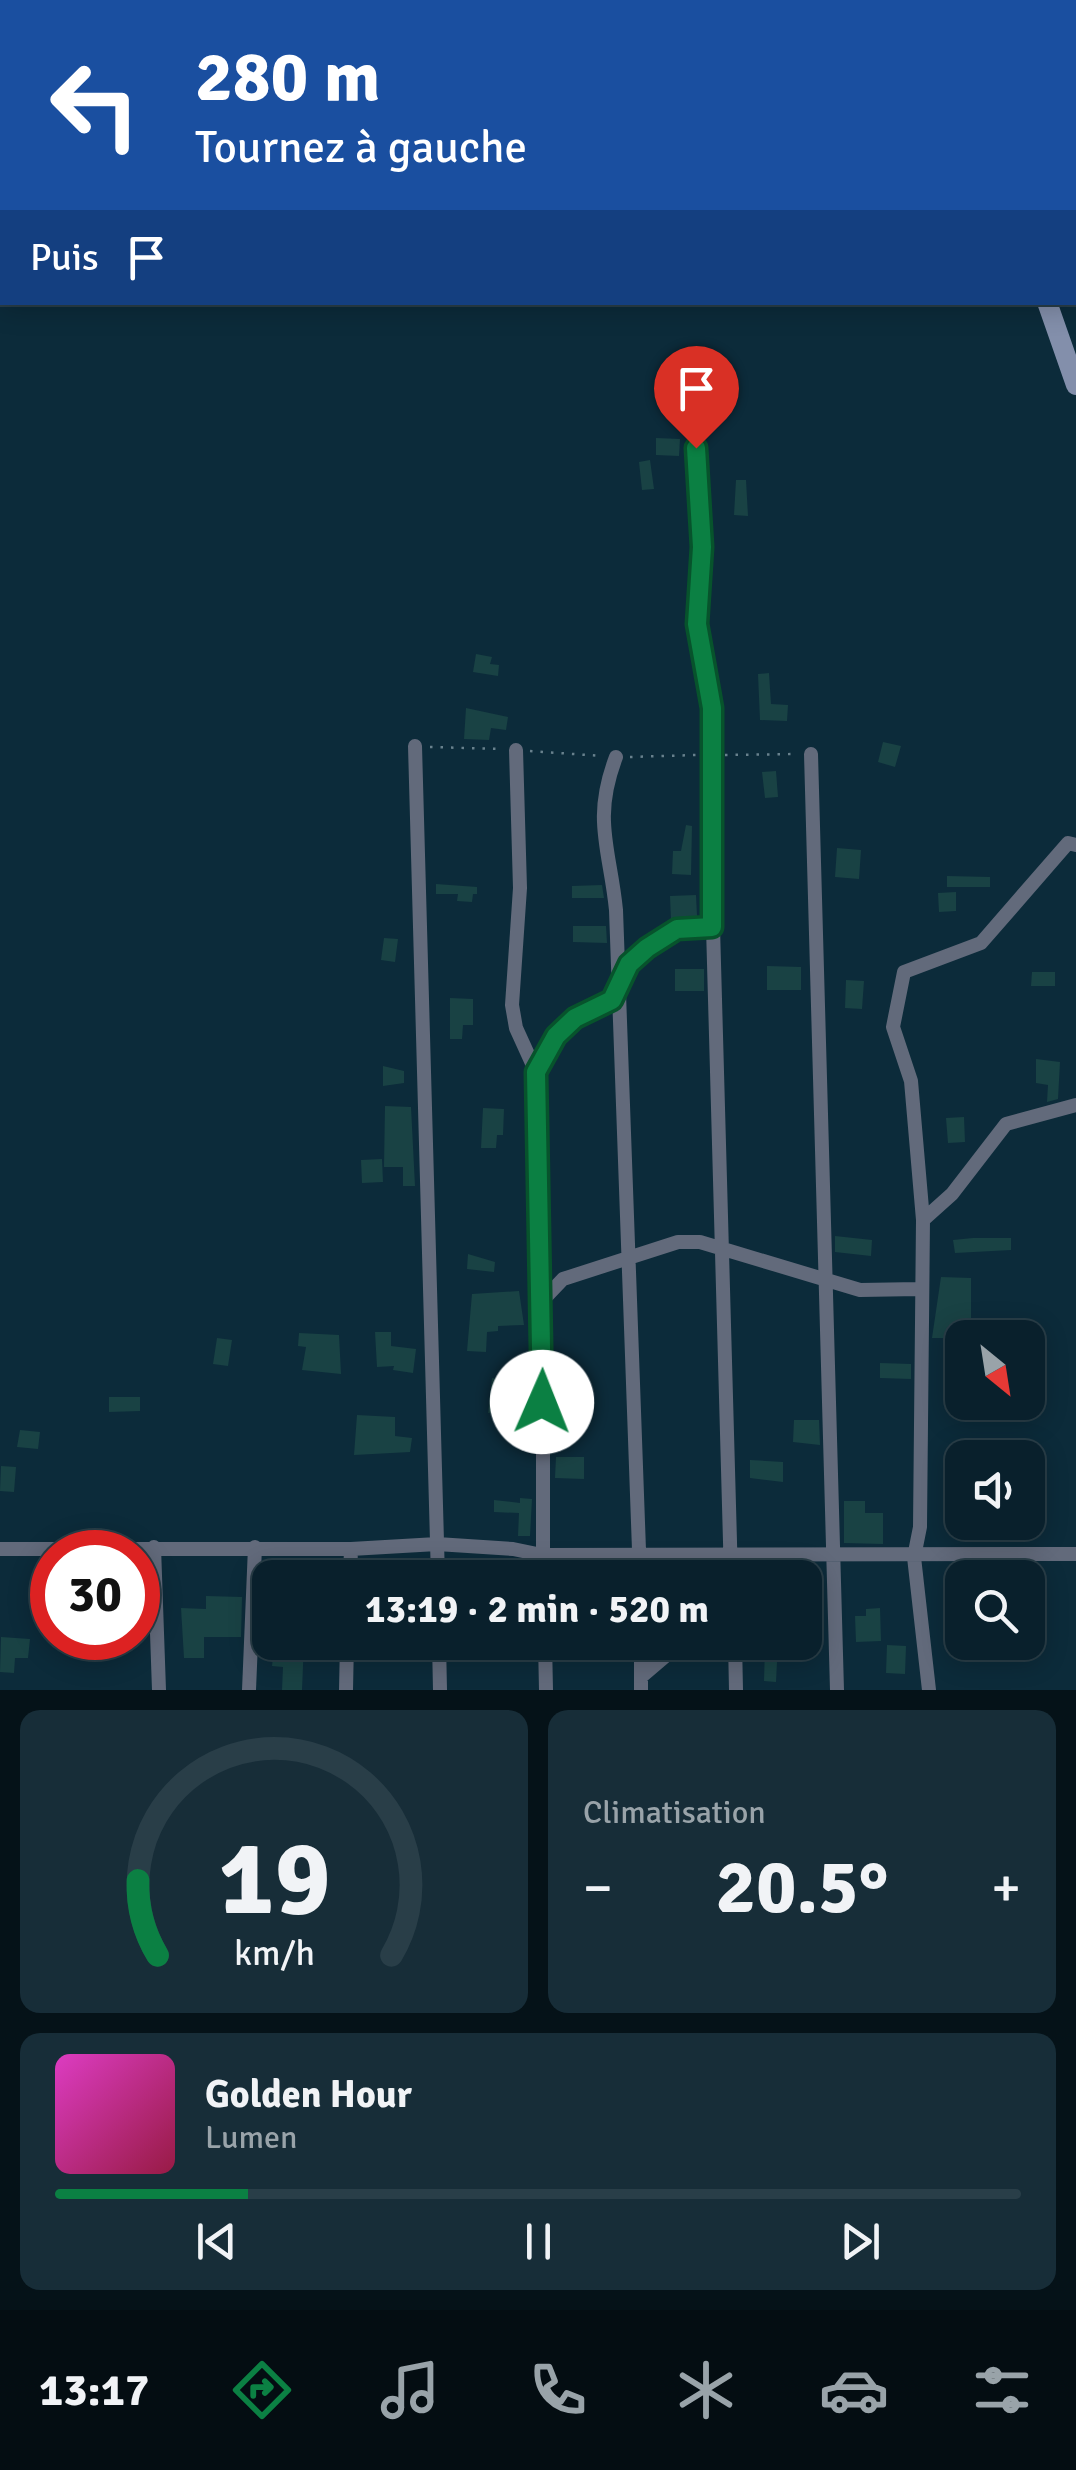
<!DOCTYPE html>
<html lang="fr">
<head>
<meta charset="utf-8">
<style>
	:root { --surface:#09202c; --page:#172d38; --text:#f1f3f6; --muted:#99a3a9; --line:#293e48; --accent:#0b8043 }
	body { margin:0; font-family:Signika,sans-serif; background:var(--page); color:var(--text); height:100vh; display:flex; flex-direction:column; font-size:38px; white-space:nowrap }
	* { box-sizing:border-box; margin:0 }
	p { font-size:32px; color:var(--muted) }
	.icon { flex:none; width:55px; height:55px; fill:none; stroke:currentColor; stroke-width:2; stroke-linecap:round; stroke-linejoin:round }
	.map { position:relative; height:1690px; overflow:hidden }
	.sheet { display:flex; flex-direction:column; gap:20px; padding:20px; background:#051218; flex:1 }
	.sheet>* { flex:none }
	.top-card { position:absolute; left:0px; top:0px; width:1078px; height:305px; box-shadow:0 5px 25px #0003,0 0 0 2px var(--line); background:#1a4fa0; color:#fff; overflow:hidden }
	.needle { width:65px; rotate:150deg }
	.controls { position:absolute; left:945px; top:1320px; display:grid; gap:20px }
	.controls a { display:grid; place-items:center; width:100px; height:100px; border-radius:20px; background:var(--surface); box-shadow:0 5px 25px #0003,0 0 0 2px var(--line); font-size:50px }
	.speed { position:absolute; left:30px; top:1530px; display:flex; gap:20px; font-size:50px; font-weight:700; text-align:center }
	.speed>* { display:grid; place-content:center; width:130px; height:130px; border-radius:50%; background:var(--surface); box-shadow:0 5px 25px #0003,0 0 0 2px var(--line); line-height:1 }
	.speed .limit { border:15px solid #d22; background:#fff; color:#111 }
	.pin { position:absolute; display:grid; place-items:center; width:85px; height:85px; color:#fff; margin:-102px -42px; border-radius:50% 50% 50% 0; rotate:-45deg; box-shadow:0 0 10px #0007 }
	.pin .icon { rotate:45deg }
	.me { position:absolute; width:110px; margin:-55px; rotate:1deg; stroke-linejoin:round; filter:drop-shadow(0 0 8px #0008) }
	.turn { display:flex; align-items:center; gap:35px; height:210px; padding:0 30px; font-size:45px }
	.turn .icon { width:130px; height:130px; stroke-width:2.5 }
	.turn b { display:block; font-size:70px; line-height:85px }
	.then { display:flex; align-items:center; height:95px; padding:0 30px; background:#0003; gap:20px; font-size:38px }
	.big { font-size:75px; font-weight:700; line-height:1.1 }
	.sheet .widget { flex:1; display:flex; flex-direction:column; justify-content:center; gap:15px; min-width:0; padding:0 35px; border-radius:20px; background:var(--page) }
	.sheet .dial { align-items:center; gap:0 }
	.dial svg { height:260px; overflow:visible; fill:none; stroke:var(--line); stroke-width:7; stroke-linecap:round; text-anchor:middle }
	.dial text { fill:var(--text); stroke:none }
	.song { display:flex; align-items:center; gap:30px }
	.cover { width:120px; height:120px; border-radius:15px; background:linear-gradient(135deg,hsl(310 70% 55%),hsl(340 70% 35%)) }
	.played { height:10px; border-radius:5px; background:linear-gradient(90deg,var(--accent) 20%,var(--line) 20%) }
	.keys { display:flex; justify-content:space-around; direction:ltr }
	.heat { display:flex; justify-content:space-between; align-items:center; font-size:55px; direction:ltr }
	.sheet .tiles { flex:1; display:grid; gap:20px; grid-template-columns:1fr 1fr }
	.widget:last-child { grid-column:span 2 }
	.trip { position:absolute; left:252px; top:1560px; width:570px; height:100px; border-radius:20px; background:var(--surface); box-shadow:0 5px 25px #0003,0 0 0 2px var(--line); font-weight:700; line-height:100px; text-align:center }
	.dock { display:flex; height:160px; justify-content:space-around; align-items:center; background:#040d12; color:var(--muted) }
	.dock .icon { width:70px; height:70px }
	.dock .on { color:var(--accent) }
	.dock b { font-size:45px; color:var(--text) }
	.map>svg:first-child { display:block }
	.building { fill:#194244 }
	.lines { fill:none; stroke-linecap:round; stroke-linejoin:round }
	.path { stroke:#68818d; stroke-width:2.5; stroke-dasharray:2.5 8; stroke-linecap:butt }
	.street { stroke:#626a7b; stroke-width:14 }
	.secondary { stroke:#838fab; stroke-width:20 }
	.route-casing { stroke:#07532c; stroke-width:25 }
	.route { stroke:#0b8043; stroke-width:18 }
</style>
</head>
<body>
<div class="map">
<svg width="1076" height="1690" viewBox="0 0 1076 1690">
	<rect width="100%" height="100%" fill="#0c2b3a"/>
	<path class="building" d="M656,438L680,439L679,456L656,455Z
		M650,460L654,489L642,490L639,462Z
		M736,480H746L748,516L734,515Z
		M476,654L492,657L490,664L499,665L498,676L473,672Z
		M769,673L771,704L788,705L787,721L760,720L758,674Z
		M466,708L508,717L506,730L491,728L489,740L464,739Z
		M883,742L901,746L895,767L878,762Z
		M776,771L778,797L765,798L762,772Z
		M686,825L692,826L691,875L672,874L673,851H681Z
		M837,848L861,850L859,879L835,877Z
		M947,876L990,877V887H947Z
		M436,884L477,887V894H473L472,902L457,901L458,894H436Z
		M602,885L604,898H572V886Z
		M956,892V911L939,912L938,893Z
		M696,895L697,916L671,920L670,896Z
		M573,926H606L607,943L573,942Z
		M384,938L398,939L395,962L381,960Z
		M767,966L801,967V990H767Z
		M675,969H704V991H675Z
		M1032,972H1055V986H1031Z
		M846,980L864,981L862,1009L845,1008Z
		M450,998L473,999V1025H463L462,1039H450Z
		M1036,1059L1060,1062L1058,1099L1047,1102L1048,1085L1036,1083Z
		M383,1066L404,1071V1083L383,1086Z
		M385,1106L411,1107L415,1186H403V1167H384Z
		M483,1108L504,1109L503,1135H497L496,1148H481Z
		M964,1117L965,1142L948,1143L946,1118Z
		M382,1159L383,1182L362,1183L361,1160Z
		M835,1236L872,1240L871,1256L835,1252Z
		M973,1238H1011V1250L955,1253L953,1240Z
		M468,1254L495,1262L494,1272L467,1269Z
		M941,1277L971,1278V1338H932Z
		M519,1291L524,1325L498,1326V1331L487,1332L486,1352L467,1351L472,1294Z
		M375,1332H391V1346L416,1349L413,1373L393,1370L394,1366L377,1367Z
		M299,1333L339,1335L341,1374L302,1370L306,1347L298,1346Z
		M217,1338L232,1340L228,1366L213,1364Z
		M880,1363L911,1364V1379L880,1378Z
		M492,1378L515,1381L510,1415L488,1413Z
		M109,1397H140V1411L109,1412Z
		M357,1415L395,1417V1436L412,1438L410,1452L354,1455Z
		M794,1420H819L820,1445L793,1442Z
		M20,1430L40,1432L38,1449L17,1447Z
		M556,1457H584V1479L555,1478Z
		M750,1460L783,1462V1482L750,1478Z
		M1,1466L16,1467L14,1492L0,1491Z
		M520,1498L532,1499L530,1536H518L519,1513L494,1512V1500L520,1503Z
		M844,1501H865V1513H883V1544L844,1543Z
		M206,1596L242,1597L241,1637H204V1658H184L181,1608L206,1609Z
		M880,1608L881,1641L856,1642L855,1616H866V1609Z
		M1,1637L30,1639L28,1658H15L14,1673L0,1672Z
		M275,1642H304L302,1690H282L283,1667L272,1666Z
		M765,1645H785V1662H777L776,1682L764,1681Z
		M887,1645L906,1646L905,1674L886,1673Z"/>
	<g class="lines">
		<path class="path" d="M430,747L502,749
			M530,751L602,756
			M725,755L797,754
			M630,757L697,755"/>
		<path class="street" d="M692,382L702,547L697,624L712,708L713,927L731,1578
			M415,746L438,1578
			M516,750L520,888L512,1005L516,1028L536,1072L543,1300V1578
			M811,754L837,1690
			M616,757C592,820 610,849 616,910L640,1578
			M536,1072L555,1036L575,1018L613,1000L629,963L647,948L677,929L713,927
			M923,1220L952,1194L1006,1124L1076,1105
			M543,1300L563,1279L678,1242H700L860,1290L919,1289
			M154,1547L159,1690
			M0,1549H351L437,1544L513,1549L542,1555L1076,1554
			M350,1578L351,1549
			M439,1642L440,1690
			M545,1642L546,1690
			M641,1642V1690
			M735,1642L736,1690
			M641,1677L668,1654L718,1642
			M249,1690L255,1547
			M346,1690L347,1642
			M929,1690L914,1557L920,1527L923,1220L911,1081L893,1027L904,972L981,943L1068,843L1076,845"/>
		<path class="secondary" d="M943,0L944,2
			M1047,302L1076,385"/>
	</g>
	<g class="lines">
		<g class="route-casing">
			<path id="route" d="M542,1402L536,1072L556,1036L575,1018L612,1000L629,964L647,948L677,929L712,927V708L697,624L702,547L696,448"/>
		</g>
		<use href="#route" class="route"/>
	</g>
</svg>
<div class="controls">
<a><svg class="needle" viewBox="-14 -14 28 28"><path d="M0-13l5 13h-10z" fill="#e53935"/><path d="M0 13l5-13h-10z" fill="#99a3a9"/></svg></a>
<a><svg class="icon" aria-label="sound" viewBox="0 0 24 24"><path d="M4 9h4l5-4v14l-5-4H4zM17 9q2 3 0 6"/></svg></a>
<a><svg class="icon" aria-label="search" viewBox="0 0 24 24"><circle cx="10" cy="10" r="6"/><path d="M15 15l6 6"/></svg></a>
</div>
<div class="speed"><div class="limit">30</div></div>
<div class="pin" style="left:696px;top:448px;background:#d93025"><svg class="icon" aria-label="arrive" viewBox="0 0 24 24"><path d="M6 21V4h12l-3 4 3 4H6"/></svg></div>
<svg class="me" style="left:542px;top:1402px" viewBox="-20 -20 40 40"><circle r="19" fill="#fff"/><path d="M0-13L10 11 0 6-10 11z" fill="#0b8043"/></svg>
<div class="trip">13:19 · 2 min · 520 m</div>
<div class="top-card">
<div class="turn"><svg class="icon" aria-label="left" viewBox="0 0 24 24"><path d="M17 20v-9H6M10 6l-5 5 5 5"/></svg><div><b>280 m</b>Tournez à gauche</div></div>
<div class="then">Puis<svg class="icon" aria-label="arrive" viewBox="0 0 24 24"><path d="M6 21V4h12l-3 4 3 4H6"/></svg></div>
</div>
</div>
<section class="sheet">
<div class="tiles">
<div class="widget dial"><svg viewBox="0 0 100 80">
<path d="M14 69A42 42 0 1 1 86 69"/>
<path d="M14 69A42 42 0 0 1 8 46" stroke="#0b8043"/>
<text x="50" y="56" font-size="32" font-weight="700">19</text>
<text x="50" y="72" font-size="11">km/h</text>
</svg></div>
<div class="widget"><p>Climatisation</p>
<div class="heat"><a>−</a><b class="big">20.5°</b><a>+</a></div>
</div>
<div class="widget">
<div class="song"><i class="cover"></i><div><b>Golden Hour</b><p>Lumen</p></div></div>
<div class="played"></div>
<div class="keys"><svg class="icon" aria-label="previous" viewBox="0 0 24 24"><path d="M18 5L8 12l10 7zM5 5v14"/></svg><svg class="icon" aria-label="pause" viewBox="0 0 24 24"><path d="M8 5v14M16 5v14"/></svg><svg class="icon" aria-label="next" viewBox="0 0 24 24"><path d="M6 5l10 7-10 7zM19 5v14"/></svg></div>
</div>
</div>
</section>
<nav class="dock">
<b>13:17</b>
<svg class="icon on" aria-label="directions" viewBox="0 0 24 24"><path d="M12 3l9 9-9 9-9-9zM9 14v-3h6M13 9l2 2-2 2"/></svg>
<svg class="icon" aria-label="music" viewBox="0 0 24 24"><path d="M9 18V5l10-2v13"/><circle cx="6" cy="18" r="3"/><circle cx="16" cy="16" r="3"/></svg>
<svg class="icon" aria-label="phone" viewBox="0 0 24 24"><path d="M5 4h4l2 5-3 2q2 4 5 5l2-3 5 2v4C11 20 4 13 5 4z"/></svg>
<svg class="icon" aria-label="climate" viewBox="0 0 24 24"><path d="M12 3v18M4 7l16 10M4 17L20 7"/></svg>
<svg class="icon" aria-label="car" viewBox="0 0 24 24"><path d="M5 17H2v-5l4-1 3-4h7l3 4 3 1v5h-3M9 17h6M6 11h13"/><circle cx="7" cy="17" r="2"/><circle cx="17" cy="17" r="2"/></svg>
<svg class="icon" aria-label="filters" viewBox="0 0 24 24"><path d="M4 7h16M4 17h16"/><circle cx="9" cy="7" r="2"/><circle cx="15" cy="17" r="2"/></svg>
</nav>
</body>
</html>
